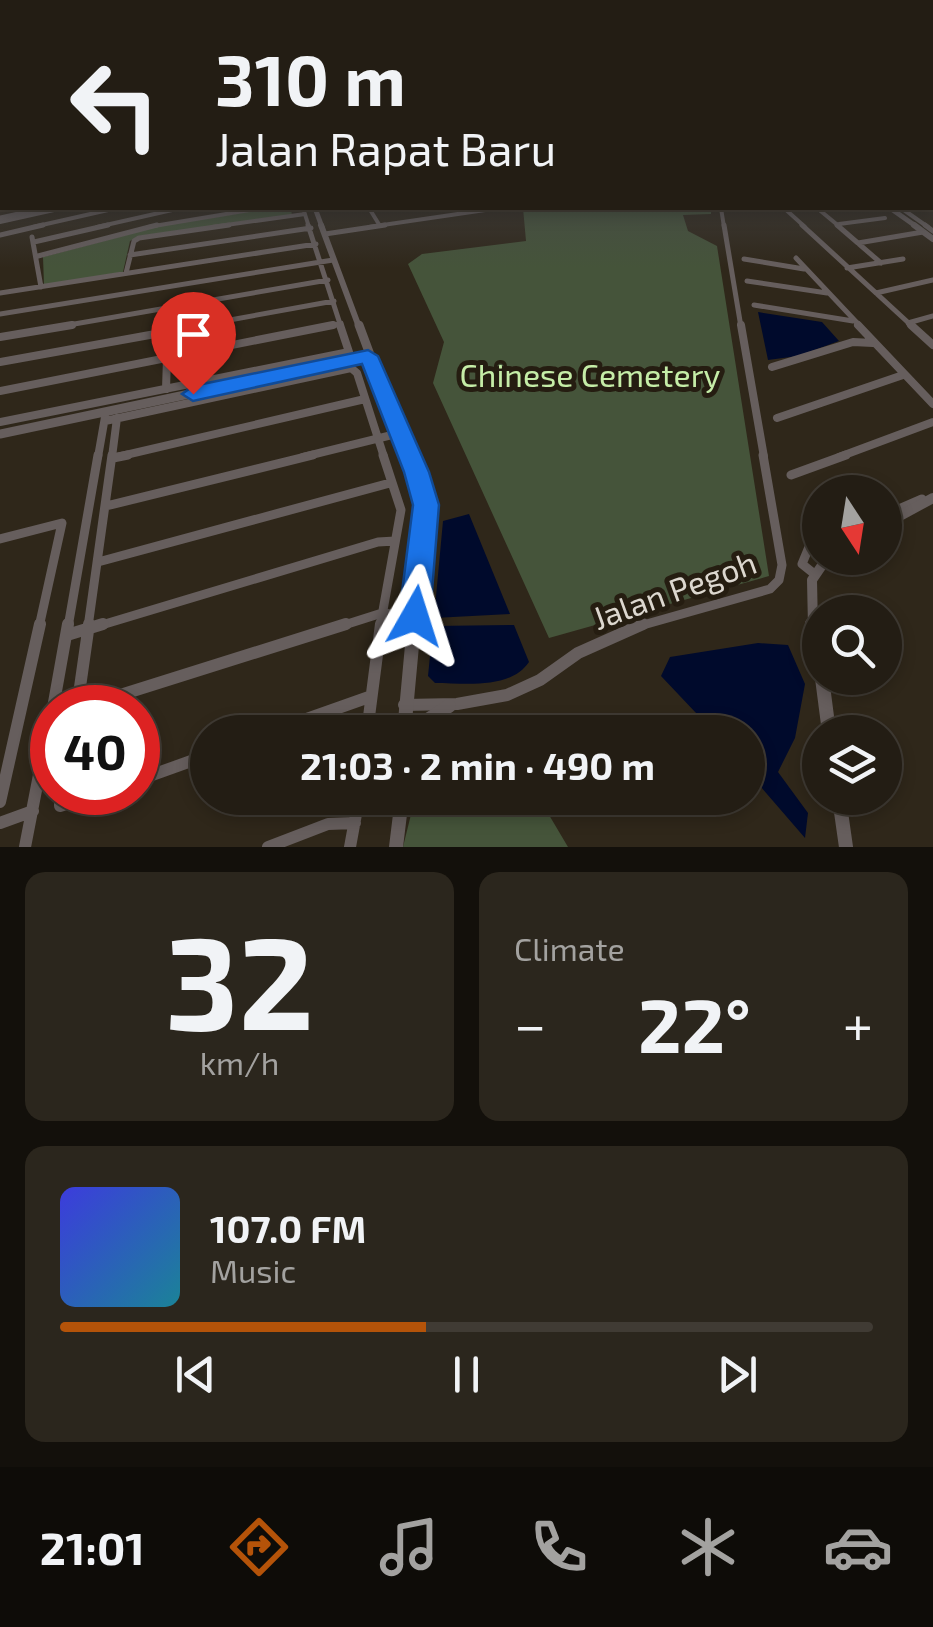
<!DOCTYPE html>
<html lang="en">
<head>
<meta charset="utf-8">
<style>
	:root { --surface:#231d14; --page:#2b261d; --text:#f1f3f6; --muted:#a3a2a0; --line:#403b34; --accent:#b45309 }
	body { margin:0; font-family:"Exo 2",sans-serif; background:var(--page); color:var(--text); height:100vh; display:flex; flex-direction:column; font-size:38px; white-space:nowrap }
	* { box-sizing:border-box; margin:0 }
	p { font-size:32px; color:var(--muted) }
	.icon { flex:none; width:55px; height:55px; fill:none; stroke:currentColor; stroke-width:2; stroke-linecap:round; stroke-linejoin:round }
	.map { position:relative; height:847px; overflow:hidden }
	.side { display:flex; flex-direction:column; gap:25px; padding:25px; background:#13100b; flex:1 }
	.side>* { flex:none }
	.banner { position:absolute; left:0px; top:0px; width:935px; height:210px; box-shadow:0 5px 15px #0003,0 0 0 2px var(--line); background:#231d14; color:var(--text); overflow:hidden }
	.needle { width:65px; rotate:168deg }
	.controls { position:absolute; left:802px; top:475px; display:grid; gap:20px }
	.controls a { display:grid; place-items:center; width:100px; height:100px; border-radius:50%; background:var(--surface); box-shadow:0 5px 15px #0003,0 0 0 2px var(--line); font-size:50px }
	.speed { position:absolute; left:30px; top:685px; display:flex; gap:20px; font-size:50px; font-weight:700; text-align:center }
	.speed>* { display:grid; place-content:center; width:130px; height:130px; border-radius:50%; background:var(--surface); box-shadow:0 5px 15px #0003,0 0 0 2px var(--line); line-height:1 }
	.speed .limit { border:15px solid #d22; background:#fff; color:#111 }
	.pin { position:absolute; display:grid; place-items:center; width:85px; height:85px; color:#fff; margin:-102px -42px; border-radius:50% 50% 50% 0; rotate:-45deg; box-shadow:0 0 10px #0007 }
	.pin .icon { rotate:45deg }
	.me { position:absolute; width:110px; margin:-55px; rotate:6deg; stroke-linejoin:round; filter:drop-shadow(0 0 8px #0008) }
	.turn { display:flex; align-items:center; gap:35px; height:210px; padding:0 50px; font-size:45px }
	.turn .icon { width:130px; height:130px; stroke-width:2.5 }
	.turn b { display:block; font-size:70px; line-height:85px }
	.big { font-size:75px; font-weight:700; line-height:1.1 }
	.side .tile { flex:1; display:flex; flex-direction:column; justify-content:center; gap:15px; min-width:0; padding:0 35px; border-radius:20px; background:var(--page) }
	.side .dial { align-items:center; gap:0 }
	.dial b { font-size:130px; line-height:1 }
	.song { display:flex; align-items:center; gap:30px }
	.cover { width:120px; height:120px; border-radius:15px; background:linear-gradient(135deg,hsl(240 70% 55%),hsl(190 70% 35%)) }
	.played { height:10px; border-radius:5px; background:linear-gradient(90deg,var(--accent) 45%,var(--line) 45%) }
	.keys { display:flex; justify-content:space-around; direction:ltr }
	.heat { display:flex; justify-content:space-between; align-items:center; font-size:55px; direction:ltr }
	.side .tiles { flex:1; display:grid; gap:25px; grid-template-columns:1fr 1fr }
	.tile:last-child { grid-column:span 2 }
	.trip { position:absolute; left:190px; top:715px; width:575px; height:100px; border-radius:50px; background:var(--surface); box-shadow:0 5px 15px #0003,0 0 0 2px var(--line); font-weight:700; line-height:100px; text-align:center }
	.tab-bar { display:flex; height:160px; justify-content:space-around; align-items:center; background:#0e0c08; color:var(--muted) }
	.tab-bar .icon { width:70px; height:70px }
	.tab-bar .selected { color:var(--accent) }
	.tab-bar b { font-size:45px; color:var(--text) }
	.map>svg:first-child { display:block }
	.green { fill:#45543a }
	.water { fill:#000a2c }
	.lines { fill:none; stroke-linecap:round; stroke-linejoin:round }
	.minor-far4 { stroke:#665e5d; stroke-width:4 }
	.minor-far3 { stroke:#665e5d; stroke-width:5 }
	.minor-far2 { stroke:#665e5d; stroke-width:8 }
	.minor-far1 { stroke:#665e5d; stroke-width:9 }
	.minor { stroke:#665e5d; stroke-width:12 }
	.tertiary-far4 { stroke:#665e5d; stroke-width:5 }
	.tertiary-far3 { stroke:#665e5d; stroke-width:6 }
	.tertiary-far2 { stroke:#665e5d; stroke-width:9 }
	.tertiary-far1 { stroke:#665e5d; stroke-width:10 }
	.tertiary { stroke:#665e5d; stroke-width:14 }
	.route { fill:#1a73e8; stroke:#114b97; stroke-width:2.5 }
	.labels { text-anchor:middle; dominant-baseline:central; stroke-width:10; stroke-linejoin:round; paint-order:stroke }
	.park-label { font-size:32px; fill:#c5eda7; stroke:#251d11 }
	.street-label { font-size:32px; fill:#dcd7cf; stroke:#251d11 }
</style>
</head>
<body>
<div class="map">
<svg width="933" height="847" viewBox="0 0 933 847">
	<rect width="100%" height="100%" fill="#2f271a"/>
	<path class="green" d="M272,208L300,209L291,210L292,215L139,236L130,241L123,272L44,285L43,257L160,226Z
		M523,208H711V214L683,215L688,231L717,246L769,576L549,638L433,383L444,342L408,264L422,254L526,241Z
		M415,798H539L568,847H403Z"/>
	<path class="water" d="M758,312L822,322L839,341L798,356L768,360Z
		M469,514L510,614L434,618L443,521Z
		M514,625L529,662C510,690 465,683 435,683L428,676L433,626Z
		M758,643L788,645L805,684L795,738L778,772L808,813L805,838L748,772V732H714L661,676L670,657Z"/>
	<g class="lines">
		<path class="minor-far4" d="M303,208L309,227
			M369,208L380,226
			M721,208L724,227
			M784,208L805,227
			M817,208L840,227
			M901,208L928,227
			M0,222L63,208
			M839,224L885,218
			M33,227L117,208
			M97,227L181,208
			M148,227L262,208
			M212,227L305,214
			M369,227L499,208"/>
		<path class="minor-far3" d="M308,225L341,327
			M724,225L741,327
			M802,225L913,327
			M837,225L881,263
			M925,225L933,231
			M325,234L385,225
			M0,235L43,225
			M32,237L41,287
			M34,242L108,225
			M858,243L923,232
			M130,255L311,228
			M38,256L157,225
			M796,258L861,327
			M744,259L804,269
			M847,268L903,259
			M126,273L134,241L139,238L229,225
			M747,281L827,293
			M0,293L316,244
			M876,293L933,280
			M754,305L853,321
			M0,314L333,260
			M908,323L933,316
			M57,327L328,280
			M191,327L334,301
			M321,327L341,323"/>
		<path class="minor-far2" d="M741,325L764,457
			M858,325L933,404
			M911,325L933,345
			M0,337L72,325
			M0,362L205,325
			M772,367L853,342L873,343
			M166,389L167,358
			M0,391L333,325
			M777,418L903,375
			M105,421L351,368L357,373L384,457
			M0,422L349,352L340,325
			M98,457L105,417
			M112,457L117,418
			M117,457L365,399
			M303,457L400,433
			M839,457L933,422"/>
		<path class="minor-far1" d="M113,458L128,455
			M791,475L846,455
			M106,506L313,455
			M885,515L922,499
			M0,539L62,523L39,627
			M98,562L390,483
			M812,572L802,564L809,547L820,542
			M68,627L98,455
			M88,627L112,455
			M95,627L378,542L395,541
			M338,627L382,613L415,616
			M380,627L401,510L383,455
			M636,627L770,589L779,580L782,565L763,455"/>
		<path class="minor" d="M67,635L103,624
			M404,705L457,704L507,695L540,680L578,653L643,624
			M53,708L68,624
			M77,708L89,624
			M79,708L346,624
			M270,732L369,697
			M367,732L381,624
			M138,780L208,755
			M60,792V806L104,792
			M0,802L40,624
			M0,823L33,811
			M25,847L52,708
			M268,847L328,824L355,823
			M350,847L359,798"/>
		<path class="tertiary-far4" d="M315,208L322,227
			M890,208L917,227
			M0,218L46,208"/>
		<path class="tertiary-far3" d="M321,225L359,327
			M914,225L933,239"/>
		<path class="tertiary-far2" d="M359,325L408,457
			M0,434L369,356"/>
		<path class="tertiary-far1" d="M407,455L426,505L414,627
			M885,524L933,498
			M813,627L812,580L827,558"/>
		<path class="tertiary" d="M812,624L820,665
			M822,678L829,732
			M404,732L414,624
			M409,732L449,706
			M839,798L846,847
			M396,847L402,798"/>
	</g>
	<linearGradient id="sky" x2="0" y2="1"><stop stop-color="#1a150e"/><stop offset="0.56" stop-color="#474749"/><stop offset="1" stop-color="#474749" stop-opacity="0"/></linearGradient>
	<rect width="933" height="268" fill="url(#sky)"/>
	<path class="route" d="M368,350L378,356L429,472L439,505L430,616L426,627L415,631L404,627L399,616L413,505L404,472L362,364L193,401L182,394L193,386Z"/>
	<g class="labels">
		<g class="park-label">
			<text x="590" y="374">Chinese Cemetery</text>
		</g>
		<g class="street-label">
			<text transform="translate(674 589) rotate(-20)">Jalan Pegoh</text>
		</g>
	</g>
</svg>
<div class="controls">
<a><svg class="needle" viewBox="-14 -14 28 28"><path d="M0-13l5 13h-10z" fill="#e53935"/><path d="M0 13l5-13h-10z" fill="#a3a2a0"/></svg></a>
<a><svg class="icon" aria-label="search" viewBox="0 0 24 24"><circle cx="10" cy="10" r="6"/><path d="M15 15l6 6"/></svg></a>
<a><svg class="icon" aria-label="layers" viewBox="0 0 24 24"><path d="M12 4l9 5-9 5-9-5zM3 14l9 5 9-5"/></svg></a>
</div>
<div class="speed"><div class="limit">40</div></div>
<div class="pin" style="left:193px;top:394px;background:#d93025"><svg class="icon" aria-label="arrive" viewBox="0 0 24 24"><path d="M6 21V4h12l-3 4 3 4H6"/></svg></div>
<svg class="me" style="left:415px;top:616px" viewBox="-20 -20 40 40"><path d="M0-17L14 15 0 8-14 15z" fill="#1a73e8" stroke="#fff" stroke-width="4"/></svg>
<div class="trip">21:03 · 2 min · 490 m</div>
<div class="banner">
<div class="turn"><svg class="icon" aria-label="left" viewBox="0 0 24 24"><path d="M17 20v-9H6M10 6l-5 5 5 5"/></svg><div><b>310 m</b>Jalan Rapat Baru</div></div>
</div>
</div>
<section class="side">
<div class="tiles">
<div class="tile dial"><b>32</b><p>km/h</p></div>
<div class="tile"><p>Climate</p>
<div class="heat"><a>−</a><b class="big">22°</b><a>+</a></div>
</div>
<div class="tile">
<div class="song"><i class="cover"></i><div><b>107.0 FM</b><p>Music</p></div></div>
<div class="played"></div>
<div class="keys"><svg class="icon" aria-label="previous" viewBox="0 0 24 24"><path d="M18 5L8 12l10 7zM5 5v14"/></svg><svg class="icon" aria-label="pause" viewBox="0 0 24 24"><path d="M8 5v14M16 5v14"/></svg><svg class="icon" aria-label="next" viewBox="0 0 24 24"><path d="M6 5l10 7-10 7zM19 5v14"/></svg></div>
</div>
</div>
</section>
<nav class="tab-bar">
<b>21:01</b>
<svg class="icon selected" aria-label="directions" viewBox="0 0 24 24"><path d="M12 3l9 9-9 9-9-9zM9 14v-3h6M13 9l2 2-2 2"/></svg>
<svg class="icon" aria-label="music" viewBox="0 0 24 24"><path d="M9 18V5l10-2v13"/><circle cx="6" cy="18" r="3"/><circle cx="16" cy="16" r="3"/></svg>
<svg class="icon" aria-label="phone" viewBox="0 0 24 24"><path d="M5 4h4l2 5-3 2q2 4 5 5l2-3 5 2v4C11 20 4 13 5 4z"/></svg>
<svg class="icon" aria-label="climate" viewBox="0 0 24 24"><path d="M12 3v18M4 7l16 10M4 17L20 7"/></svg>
<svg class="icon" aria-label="car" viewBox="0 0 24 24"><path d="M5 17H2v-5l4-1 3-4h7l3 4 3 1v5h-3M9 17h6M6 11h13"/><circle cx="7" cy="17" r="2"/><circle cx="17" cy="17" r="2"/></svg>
</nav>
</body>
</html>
